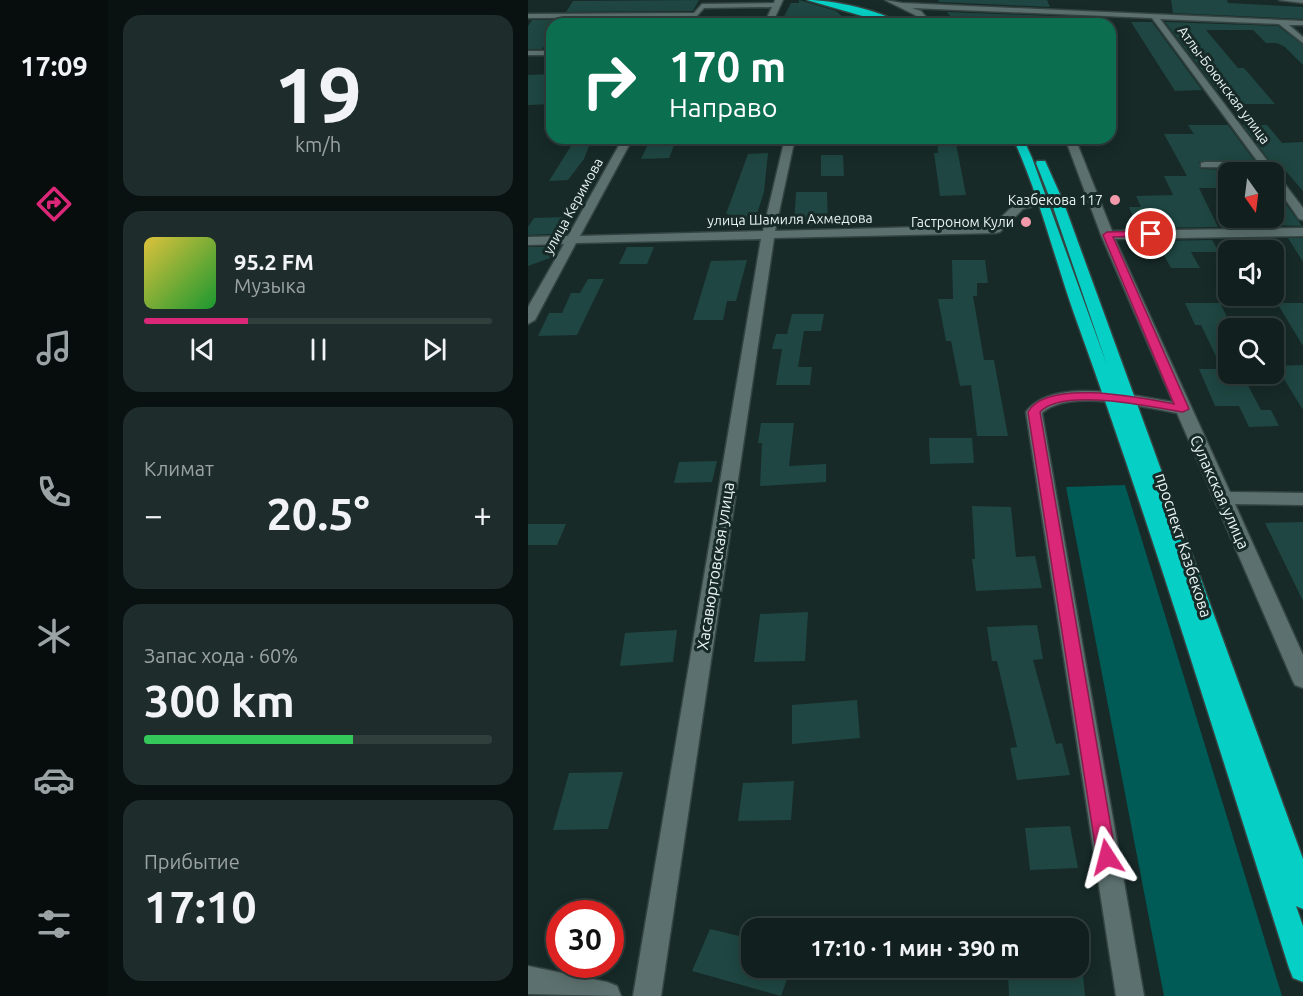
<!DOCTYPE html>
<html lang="ru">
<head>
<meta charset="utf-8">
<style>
	:root { --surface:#11201e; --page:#1e2d2b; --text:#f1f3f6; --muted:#9ca3a4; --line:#303e3c; --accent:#db2777 }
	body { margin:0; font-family:Ubuntu,sans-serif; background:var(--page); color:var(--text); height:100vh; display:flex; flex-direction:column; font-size:22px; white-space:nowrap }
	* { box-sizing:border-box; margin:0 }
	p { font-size:20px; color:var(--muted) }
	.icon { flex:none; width:33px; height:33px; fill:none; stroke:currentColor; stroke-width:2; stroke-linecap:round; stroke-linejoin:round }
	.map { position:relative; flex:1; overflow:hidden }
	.panel { display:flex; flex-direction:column; gap:15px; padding:15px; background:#091210; width:420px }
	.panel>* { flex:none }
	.guide { position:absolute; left:18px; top:18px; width:570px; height:126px; border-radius:18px; box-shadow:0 3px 15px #0003,0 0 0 2px var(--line); background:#0b6e4f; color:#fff; overflow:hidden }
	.needle { width:39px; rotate:166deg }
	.controls { position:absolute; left:690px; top:162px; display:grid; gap:12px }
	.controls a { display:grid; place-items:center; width:66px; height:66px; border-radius:12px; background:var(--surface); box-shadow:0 3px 15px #0003,0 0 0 2px var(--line); font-size:30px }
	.speed { position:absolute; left:18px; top:900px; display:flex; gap:12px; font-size:30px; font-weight:700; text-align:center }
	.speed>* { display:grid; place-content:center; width:78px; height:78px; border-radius:50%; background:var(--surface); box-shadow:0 3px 15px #0003,0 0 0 2px var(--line); line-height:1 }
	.speed .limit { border:9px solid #d22; background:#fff; color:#111 }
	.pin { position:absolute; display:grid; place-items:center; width:51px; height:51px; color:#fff; margin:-26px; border:3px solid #fff; border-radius:50%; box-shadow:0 2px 6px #0007 }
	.me { position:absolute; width:66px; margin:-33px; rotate:351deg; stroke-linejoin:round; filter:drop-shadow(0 0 4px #0008) }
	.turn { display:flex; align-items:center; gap:21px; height:126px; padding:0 24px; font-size:27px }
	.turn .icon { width:78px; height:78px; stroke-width:2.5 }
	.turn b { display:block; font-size:42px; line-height:51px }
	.big { font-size:45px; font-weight:700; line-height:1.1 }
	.panel .tile { flex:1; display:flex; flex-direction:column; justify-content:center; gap:9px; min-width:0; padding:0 21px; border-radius:18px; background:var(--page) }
	.panel .dial { align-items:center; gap:0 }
	.dial b { font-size:78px; line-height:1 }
	.song { display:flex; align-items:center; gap:18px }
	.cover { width:72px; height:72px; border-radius:9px; background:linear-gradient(135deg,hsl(50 70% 55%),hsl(130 70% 35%)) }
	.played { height:6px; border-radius:3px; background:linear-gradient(90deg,var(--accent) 30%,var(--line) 30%) }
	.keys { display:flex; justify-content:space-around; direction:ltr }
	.heat { display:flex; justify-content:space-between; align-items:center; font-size:33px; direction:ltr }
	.charge { height:9px; border-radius:4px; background:linear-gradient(90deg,#34c759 60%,var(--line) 0) }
	.trip { position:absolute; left:213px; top:918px; width:348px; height:60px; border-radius:18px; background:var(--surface); box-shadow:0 3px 15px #0003,0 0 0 2px var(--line); font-weight:700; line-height:60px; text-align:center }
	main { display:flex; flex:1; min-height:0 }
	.menu { display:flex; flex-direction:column; width:108px; justify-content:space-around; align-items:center; background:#070d0c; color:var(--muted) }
	.menu .icon { width:42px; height:42px }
	.menu .active { color:var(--accent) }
	.menu b { font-size:27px; color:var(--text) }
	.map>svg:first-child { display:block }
	.green { fill:#005a55 }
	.building { fill:#1f4642 }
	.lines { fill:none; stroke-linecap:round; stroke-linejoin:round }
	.minor-casing { stroke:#344442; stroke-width:3 }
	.highway-casing { stroke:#344442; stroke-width:3 }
	.minor { fill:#5c716f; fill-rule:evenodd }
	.highway { fill:#06d0c5; fill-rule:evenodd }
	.route { fill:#db2777; stroke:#8e194d; stroke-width:1.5 }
	.poi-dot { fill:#f39aaa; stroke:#172a28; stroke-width:2 }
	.labels { text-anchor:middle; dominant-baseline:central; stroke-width:6; stroke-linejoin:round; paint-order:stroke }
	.far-street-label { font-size:14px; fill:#e7f3f1; stroke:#172a28 }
	.far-poi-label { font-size:14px; fill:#e7f3f1; stroke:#172a28; text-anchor:end }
	.street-label { font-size:16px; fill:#e7f3f1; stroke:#172a28 }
</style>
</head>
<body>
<main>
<nav class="menu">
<b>17:09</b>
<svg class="icon active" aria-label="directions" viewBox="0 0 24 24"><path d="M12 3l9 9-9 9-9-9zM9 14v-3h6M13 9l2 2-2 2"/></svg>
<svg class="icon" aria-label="music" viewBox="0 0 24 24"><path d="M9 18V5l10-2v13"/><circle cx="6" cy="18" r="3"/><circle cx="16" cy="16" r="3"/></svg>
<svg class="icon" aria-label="phone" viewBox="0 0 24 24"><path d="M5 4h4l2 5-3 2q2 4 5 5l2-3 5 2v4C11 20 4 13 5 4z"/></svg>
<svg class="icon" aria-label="climate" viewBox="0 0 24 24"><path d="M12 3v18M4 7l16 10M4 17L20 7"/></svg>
<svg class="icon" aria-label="car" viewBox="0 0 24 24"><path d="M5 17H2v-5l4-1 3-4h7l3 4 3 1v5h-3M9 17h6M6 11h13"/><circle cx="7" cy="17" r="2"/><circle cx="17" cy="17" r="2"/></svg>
<svg class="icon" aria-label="filters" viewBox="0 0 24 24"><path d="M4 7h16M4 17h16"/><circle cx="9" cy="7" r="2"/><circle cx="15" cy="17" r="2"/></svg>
</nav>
<section class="panel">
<div class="tile dial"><b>19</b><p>km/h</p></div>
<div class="tile">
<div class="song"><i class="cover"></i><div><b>95.2 FM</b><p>Музыка</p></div></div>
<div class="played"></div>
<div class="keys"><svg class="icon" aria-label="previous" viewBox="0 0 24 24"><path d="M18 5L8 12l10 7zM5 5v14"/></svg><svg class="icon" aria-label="pause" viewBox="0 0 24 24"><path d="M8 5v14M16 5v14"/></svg><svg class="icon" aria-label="next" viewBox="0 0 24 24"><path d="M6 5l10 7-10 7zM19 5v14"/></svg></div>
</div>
<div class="tile"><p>Климат</p>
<div class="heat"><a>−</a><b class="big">20.5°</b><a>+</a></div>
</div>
<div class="tile"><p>Запас хода · 60%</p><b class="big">300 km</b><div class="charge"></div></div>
<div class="tile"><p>Прибытие</p><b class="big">17:10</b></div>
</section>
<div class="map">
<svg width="775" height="996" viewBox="0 0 775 996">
	<rect width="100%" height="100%" fill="#172a28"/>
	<path class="green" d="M597,485L754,996H636L538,487Z"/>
	<path class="building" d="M171,0L165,11L38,12L45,1Z
		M271,0L308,11L315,17L279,18L276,24H252L263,3H271Z
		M410,0H519L522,7L411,2Z
		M643,0H699L700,3L775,7V19L645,13Z
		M419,12L526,16L530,24H472L471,19L425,20Z
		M161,19L160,22L24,24V37L14,49H0V26L4,20Z
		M603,22H624L674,90L647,91Z
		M637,22L750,26L775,45V65L757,47L749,43H738L725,30H678L710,68H716L747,104H707L697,90H689Z
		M24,74V104L0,105V75Z
		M660,125H700L726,160L671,162L673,169L706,170L708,172H700V188H671L690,227L610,228L601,207H613L608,196L645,195L636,176H659L636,134H666Z
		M715,125H739L754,143L775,142V191L755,168H747Z
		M48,138H64L56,159L40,180L21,181Z
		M123,138H149L141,158L113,159Z
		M409,138H427L438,195L412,196L406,153H410Z
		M240,153L236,192L225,226H197L201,214H198L220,154Z
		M293,155H315L316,176H293Z
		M268,192H299L300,225L266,226Z
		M746,204H758L774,226L746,225Z
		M36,217L26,234L0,235V227L6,218Z
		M760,238H775V262Z
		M684,240L691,252H663L672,268H643L628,241Z
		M0,247H23L22,258L0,266Z
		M99,247H126L119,264H91Z
		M219,260L208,301H199L195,320H165L183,261Z
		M424,260H457L460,283H449V296H445L456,360H466L480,436H449L443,385L432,386L423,341H418L410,299H425Z
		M60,279H76L49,335L10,336L21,313H34L43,293H52Z
		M657,303H692L700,319V374H714L733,410H743L751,426L721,427L711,406H687L671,369H694L673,325H667Z
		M749,303H775V346Z
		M264,314H296L293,331H276L270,367H284L282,385H248L254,349H244L248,334H259Z
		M775,365V410L748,366Z
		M233,423H266L261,466L298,464V482L232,486L234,443H230Z
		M401,438H444L446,463L402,464Z
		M189,461L184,482L146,483L151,462Z
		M444,506L483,507L488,557L507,556L514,588L448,591L444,559H447Z
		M775,522V601L737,523Z
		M0,524H38L29,545H0Z
		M280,612L277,661L226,662L232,614Z
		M509,625L515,659L505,660L528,744L534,743L542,775L489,780L482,748L489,747L469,661H464L459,627Z
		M149,630L145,662L92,666L97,633Z
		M329,700L332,738L264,744V705Z
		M95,772L80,829L25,830L41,773Z
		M266,781L263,820L210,821L215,783Z
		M542,826L550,868L502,870L497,828Z
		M182,929L224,939V968H263L253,996L164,971Z
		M480,973L555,975L557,996H481Z"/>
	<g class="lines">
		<g class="minor-casing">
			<path id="minor" d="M247,0H255L244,24H236L244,7L176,8L168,17L0,18V14L166,13L174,4L246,3Z
				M357,0L374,3L775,21V25H761L775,37V43L751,24L632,19L775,208V220L771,219L746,183V172H738L735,168L673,167V163L677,162H730L624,18L384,8L393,11L404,24H396L387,15Z
				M751,0H775V3Z
				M0,51H24V55H0Z
				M95,138H105L52,236L235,231L257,138H267L247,231L465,225L487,204L515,198L521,201L519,203L495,209L472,232L468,233L246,238L133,996H105L233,239L48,243L7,320L0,324V307L36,244L0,245V237L40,236Z
				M537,138H547L584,231L775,228V236L587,239L702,492L775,493V505L707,504L775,655V688L767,685L764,679L649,413C615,407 541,388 514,413L616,996H588L498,412C524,376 607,396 645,402L573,235Z
				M0,966L79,982L89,986L93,996L0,994Z"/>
		</g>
		<g class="highway-casing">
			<path id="highway" d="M279,0C305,0 352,10 373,24H362Z
				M485,138H495L504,158L579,365L523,201L508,163L509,161H517L518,163L535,201L775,859V909L768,906L775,926V982L765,978L761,968C692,752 626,535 549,322C527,261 512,197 485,138Z"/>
		</g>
		<use href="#minor" class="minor"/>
		<use href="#highway" class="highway"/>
	</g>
	<path class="route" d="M623,231L627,234L626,236L585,237L661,409L655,412C624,407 534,387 512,412L588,857L586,864L579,866L572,864L569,857L500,412C519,378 614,398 646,404L575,235L579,232Z"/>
	<g class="poi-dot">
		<circle cx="587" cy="200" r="6"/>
		<circle cx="498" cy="222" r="6"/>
	</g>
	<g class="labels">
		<g class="far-street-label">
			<text transform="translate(696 85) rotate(53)">Атлы-Боюнская улица</text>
			<text transform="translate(45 206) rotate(-61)">улица Керимова</text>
			<text transform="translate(262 219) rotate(-1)">улица Шамиля Ахмедова</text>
		</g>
		<g class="far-poi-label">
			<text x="575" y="200">Казбекова 117</text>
			<text x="486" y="222">Гастроном Кули</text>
		</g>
		<g class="street-label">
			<text transform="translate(692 492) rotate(66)">Сулакская улица</text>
			<text transform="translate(656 545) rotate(72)">проспект Казбекова</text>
			<text transform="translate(187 566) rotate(-81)">Хасавюртовская улица</text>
		</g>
	</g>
</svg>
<div class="controls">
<a><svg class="needle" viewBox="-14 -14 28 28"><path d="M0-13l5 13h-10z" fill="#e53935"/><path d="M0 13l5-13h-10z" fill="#9ca3a4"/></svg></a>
<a><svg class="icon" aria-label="sound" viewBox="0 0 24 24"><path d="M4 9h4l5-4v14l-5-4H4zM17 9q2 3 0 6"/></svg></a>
<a><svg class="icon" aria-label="search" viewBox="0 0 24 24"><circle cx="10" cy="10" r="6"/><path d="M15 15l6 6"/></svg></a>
</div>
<div class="speed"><div class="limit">30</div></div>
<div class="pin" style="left:623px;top:234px;background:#d93025"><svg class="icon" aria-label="arrive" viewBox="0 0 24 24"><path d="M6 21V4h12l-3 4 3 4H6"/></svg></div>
<svg class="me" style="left:579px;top:857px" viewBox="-20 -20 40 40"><path d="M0-17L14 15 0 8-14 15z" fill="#db2777" stroke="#fff" stroke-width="4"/></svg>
<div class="trip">17:10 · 1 мин · 390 m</div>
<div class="guide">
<div class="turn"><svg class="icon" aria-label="right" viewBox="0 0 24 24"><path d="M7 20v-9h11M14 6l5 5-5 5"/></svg><div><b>170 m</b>Направо</div></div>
</div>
</div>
</main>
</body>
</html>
